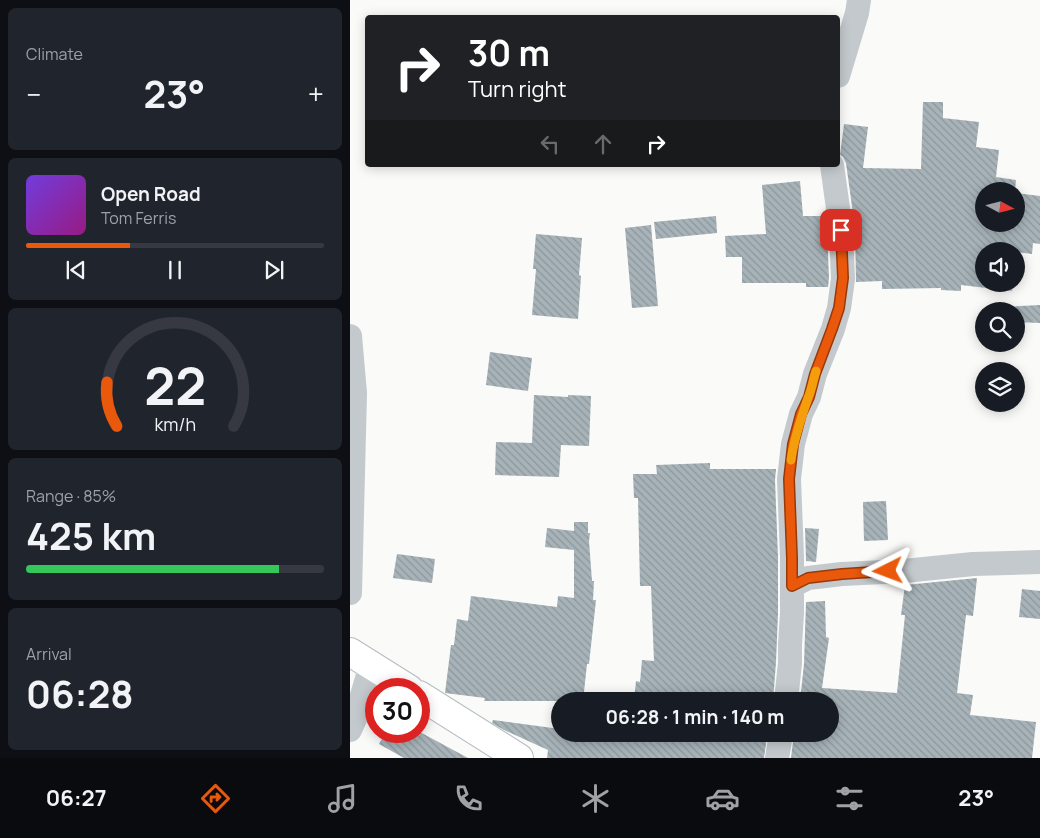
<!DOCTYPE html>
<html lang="en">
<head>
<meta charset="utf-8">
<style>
	:root { --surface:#171b24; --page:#20242c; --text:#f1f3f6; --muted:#9ea1a6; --line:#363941; --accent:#ea580c }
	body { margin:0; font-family:Manrope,sans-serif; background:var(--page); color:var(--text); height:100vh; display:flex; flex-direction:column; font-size:19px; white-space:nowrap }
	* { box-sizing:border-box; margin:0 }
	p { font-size:16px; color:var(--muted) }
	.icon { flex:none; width:28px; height:28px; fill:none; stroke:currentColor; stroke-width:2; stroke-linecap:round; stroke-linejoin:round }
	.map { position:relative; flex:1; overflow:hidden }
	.sheet { display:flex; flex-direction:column; gap:8px; padding:8px; background:#0d0f14; width:350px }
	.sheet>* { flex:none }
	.hud { position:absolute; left:15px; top:15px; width:475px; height:152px; border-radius:5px; box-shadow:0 2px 12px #0003; background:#202124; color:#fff; overflow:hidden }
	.needle { width:32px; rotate:97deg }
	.buttons { position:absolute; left:625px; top:182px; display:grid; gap:10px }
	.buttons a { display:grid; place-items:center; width:50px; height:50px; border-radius:50%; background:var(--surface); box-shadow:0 2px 12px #0003; font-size:25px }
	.speed { position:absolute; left:15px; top:678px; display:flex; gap:10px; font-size:25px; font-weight:700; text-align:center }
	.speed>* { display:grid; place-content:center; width:65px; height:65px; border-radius:50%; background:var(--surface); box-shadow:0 2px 12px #0003; line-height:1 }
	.speed .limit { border:8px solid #d22; background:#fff; color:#111 }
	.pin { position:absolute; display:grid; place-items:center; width:42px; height:42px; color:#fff; margin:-21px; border-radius:10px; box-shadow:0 2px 8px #0006 }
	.me { position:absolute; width:55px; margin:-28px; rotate:267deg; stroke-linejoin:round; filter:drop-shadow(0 0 4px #0008) }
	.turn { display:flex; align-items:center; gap:18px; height:105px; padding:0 20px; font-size:22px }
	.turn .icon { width:65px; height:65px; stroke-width:2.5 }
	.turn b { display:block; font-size:35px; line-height:42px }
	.lanes { display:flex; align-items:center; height:48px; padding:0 20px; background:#0003; justify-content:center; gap:25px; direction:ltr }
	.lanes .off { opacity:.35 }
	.big { font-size:38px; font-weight:700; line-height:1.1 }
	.sheet .tile { flex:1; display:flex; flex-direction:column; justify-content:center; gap:8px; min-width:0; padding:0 18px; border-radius:8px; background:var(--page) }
	.sheet .dial { align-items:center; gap:0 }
	.dial svg { height:130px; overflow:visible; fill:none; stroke:var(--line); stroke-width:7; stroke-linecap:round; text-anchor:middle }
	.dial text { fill:var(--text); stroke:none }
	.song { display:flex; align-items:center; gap:15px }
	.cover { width:60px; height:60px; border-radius:8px; background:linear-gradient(135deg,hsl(260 70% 55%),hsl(310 70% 35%)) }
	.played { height:5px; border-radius:2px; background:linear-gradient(90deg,var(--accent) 35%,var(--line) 35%) }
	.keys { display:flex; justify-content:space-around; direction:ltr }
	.heat { display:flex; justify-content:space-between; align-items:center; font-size:28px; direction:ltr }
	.charge { height:8px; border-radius:4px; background:linear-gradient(90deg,#34c759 85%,var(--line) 0) }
	.trip { position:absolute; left:201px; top:692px; width:288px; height:50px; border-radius:25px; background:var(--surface); box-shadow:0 2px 12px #0003; font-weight:700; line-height:50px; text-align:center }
	.menu { display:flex; height:80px; justify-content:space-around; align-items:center; background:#090b0e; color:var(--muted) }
	.menu .icon { width:35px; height:35px }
	.menu .active { color:var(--accent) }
	.menu b { font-size:22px; color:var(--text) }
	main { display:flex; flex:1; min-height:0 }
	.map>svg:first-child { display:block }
	.building { fill:url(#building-back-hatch) }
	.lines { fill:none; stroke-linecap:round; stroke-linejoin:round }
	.secondary-casing { stroke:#b5bdc1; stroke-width:30 }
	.street { stroke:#c3c9cc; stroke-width:24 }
	.secondary { stroke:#fff; stroke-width:28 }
	.route-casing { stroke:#983908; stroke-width:12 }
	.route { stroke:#ea580c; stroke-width:9 }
	.slow { stroke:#f59e0b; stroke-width:9 }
</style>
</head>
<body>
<main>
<section class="sheet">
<div class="tile"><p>Climate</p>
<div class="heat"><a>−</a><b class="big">23°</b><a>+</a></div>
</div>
<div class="tile">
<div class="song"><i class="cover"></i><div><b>Open Road</b><p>Tom Ferris</p></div></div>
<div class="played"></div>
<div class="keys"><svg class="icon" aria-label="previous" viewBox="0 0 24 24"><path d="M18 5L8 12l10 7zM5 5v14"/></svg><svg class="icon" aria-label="pause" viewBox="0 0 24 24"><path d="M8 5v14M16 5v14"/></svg><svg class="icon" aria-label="next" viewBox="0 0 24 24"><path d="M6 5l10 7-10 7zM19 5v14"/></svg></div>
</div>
<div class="tile dial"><svg viewBox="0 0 100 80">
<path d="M14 69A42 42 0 1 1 86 69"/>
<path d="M14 69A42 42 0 0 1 8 42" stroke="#ea580c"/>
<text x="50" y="56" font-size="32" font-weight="700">22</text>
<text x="50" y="72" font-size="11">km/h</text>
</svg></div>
<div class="tile"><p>Range · 85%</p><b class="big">425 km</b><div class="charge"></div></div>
<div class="tile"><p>Arrival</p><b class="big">06:28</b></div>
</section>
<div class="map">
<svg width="690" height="758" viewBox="0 0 690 758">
	<defs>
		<pattern id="building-back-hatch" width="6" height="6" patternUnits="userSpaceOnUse" patternTransform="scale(1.25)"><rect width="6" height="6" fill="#a7b3b8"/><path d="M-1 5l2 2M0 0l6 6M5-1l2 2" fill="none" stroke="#8c979b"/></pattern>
	</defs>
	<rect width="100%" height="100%" fill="#fafaf8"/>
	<path class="building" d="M573,102H593V118L629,122L626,147L649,150L646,177L666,180L665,191H634V224H666V193L690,196V244L683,243L682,254L667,252L666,256V251H634V284H663L662,291L611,285V291L591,290V288L532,289V281L506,282L505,228L496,163L493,157L490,155L494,124L518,127L513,168L571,169Z
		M450,181L453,216H475L477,231L479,278L478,287H456V283H392V257H376L375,236L416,234L412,185Z
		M366,216L367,233L306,239L304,222Z
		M301,225L308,306L282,308L275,228Z
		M186,234L232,238L229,275L231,276L228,319L182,315L186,269H183Z
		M690,305V323L666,322V311H636V308Z
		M140,352L182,358L178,391L136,385Z
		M184,395L218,397V395L241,396L239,446L211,445L209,477L145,475L146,442L182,443Z
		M360,463V469H426L425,480L428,557V613L426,662L423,701H284L286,681L290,682L292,660L304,661L301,586H290L288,498H284L283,474H307L306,465Z
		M536,501L538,540L514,541L513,502Z
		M224,522H238V533H240L239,541L242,581H244L243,600H246L239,664H237L233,701H134L135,698L95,693L101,645H104L107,619L118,621L121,596L207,607L208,596L224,598V550L195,547L197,528L224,531Z
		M455,528L469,529L466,562L456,561Z
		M47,554L85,559L82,583L43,578Z
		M627,578L623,616L616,615L607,693L623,695L620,715L686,722L682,758H441L444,734H480V701H450L454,664L456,602L475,601L476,637L479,638L472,688L547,693L555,615H551L555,585Z
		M672,589L690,591V619L669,617Z
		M143,720L210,729V734H241L277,739V734H402L417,736L414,758H197L198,750L154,730L142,723Z
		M36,731H68L118,758H54L29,744Z"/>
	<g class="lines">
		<g class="secondary-casing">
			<path id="secondary" d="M0,652L59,689
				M69,695L169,758"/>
		</g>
		<path class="street" d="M488,76L507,13L509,0
			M0,336L5,393L0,593
			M442,586L458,578L492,574L554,571L623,564L690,562
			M436,701L440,663V645L442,613V557L439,479L443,444L451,414L459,397L465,374L483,329L489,308L493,279L491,230L482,165
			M0,730L5,719L21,665
			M427,758L431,734"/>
		<use href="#secondary" class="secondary"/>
	</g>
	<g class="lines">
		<g class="route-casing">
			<path id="route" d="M491,230L493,278L489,308L482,329L465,374L459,397L451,414L443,444L439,479L442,558V586L458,578L492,574L538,571"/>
		</g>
		<use href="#route" class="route"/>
		<path class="slow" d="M441,460C444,438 451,419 458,398C462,389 463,380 466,371"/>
	</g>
</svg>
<div class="buttons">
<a><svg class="needle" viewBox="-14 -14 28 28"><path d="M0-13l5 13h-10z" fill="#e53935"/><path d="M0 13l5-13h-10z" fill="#9ea1a6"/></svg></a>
<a><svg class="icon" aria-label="sound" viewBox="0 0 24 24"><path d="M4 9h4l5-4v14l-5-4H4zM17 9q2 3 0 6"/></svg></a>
<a><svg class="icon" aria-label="search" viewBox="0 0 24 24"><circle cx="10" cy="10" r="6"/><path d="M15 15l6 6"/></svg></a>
<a><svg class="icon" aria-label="layers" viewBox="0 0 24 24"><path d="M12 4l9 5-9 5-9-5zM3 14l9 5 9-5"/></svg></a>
</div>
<div class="speed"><div class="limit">30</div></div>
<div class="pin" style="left:491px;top:230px;background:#d93025"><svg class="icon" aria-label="arrive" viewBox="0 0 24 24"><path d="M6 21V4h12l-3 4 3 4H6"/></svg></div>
<svg class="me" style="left:538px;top:571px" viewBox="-20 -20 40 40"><path d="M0-17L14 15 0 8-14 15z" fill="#ea580c" stroke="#fff" stroke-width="4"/></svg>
<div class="trip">06:28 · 1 min · 140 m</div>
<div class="hud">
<div class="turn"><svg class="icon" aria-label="right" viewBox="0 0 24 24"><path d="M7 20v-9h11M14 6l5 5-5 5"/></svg><div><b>30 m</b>Turn right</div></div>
<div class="lanes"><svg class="icon off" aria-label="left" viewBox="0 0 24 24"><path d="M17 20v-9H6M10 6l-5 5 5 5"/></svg><svg class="icon off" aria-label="ahead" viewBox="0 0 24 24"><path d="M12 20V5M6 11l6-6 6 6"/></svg><svg class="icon" aria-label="right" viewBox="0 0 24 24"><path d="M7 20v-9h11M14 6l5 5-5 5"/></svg></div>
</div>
</div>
</main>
<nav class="menu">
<b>06:27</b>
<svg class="icon active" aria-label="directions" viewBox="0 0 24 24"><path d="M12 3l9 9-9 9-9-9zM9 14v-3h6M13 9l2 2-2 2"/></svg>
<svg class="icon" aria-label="music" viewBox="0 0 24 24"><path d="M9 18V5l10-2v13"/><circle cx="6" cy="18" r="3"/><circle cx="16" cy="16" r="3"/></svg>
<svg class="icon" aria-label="phone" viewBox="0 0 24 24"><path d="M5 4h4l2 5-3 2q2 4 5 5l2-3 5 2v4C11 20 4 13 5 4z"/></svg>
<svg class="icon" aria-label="climate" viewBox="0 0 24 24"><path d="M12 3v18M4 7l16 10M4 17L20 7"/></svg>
<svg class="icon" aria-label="car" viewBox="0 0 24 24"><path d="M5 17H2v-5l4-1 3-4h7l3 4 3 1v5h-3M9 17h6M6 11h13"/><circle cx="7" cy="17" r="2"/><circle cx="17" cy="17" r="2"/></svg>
<svg class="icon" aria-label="filters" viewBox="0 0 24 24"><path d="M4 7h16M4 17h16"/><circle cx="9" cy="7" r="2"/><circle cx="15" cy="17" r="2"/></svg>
<b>23°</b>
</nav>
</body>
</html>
